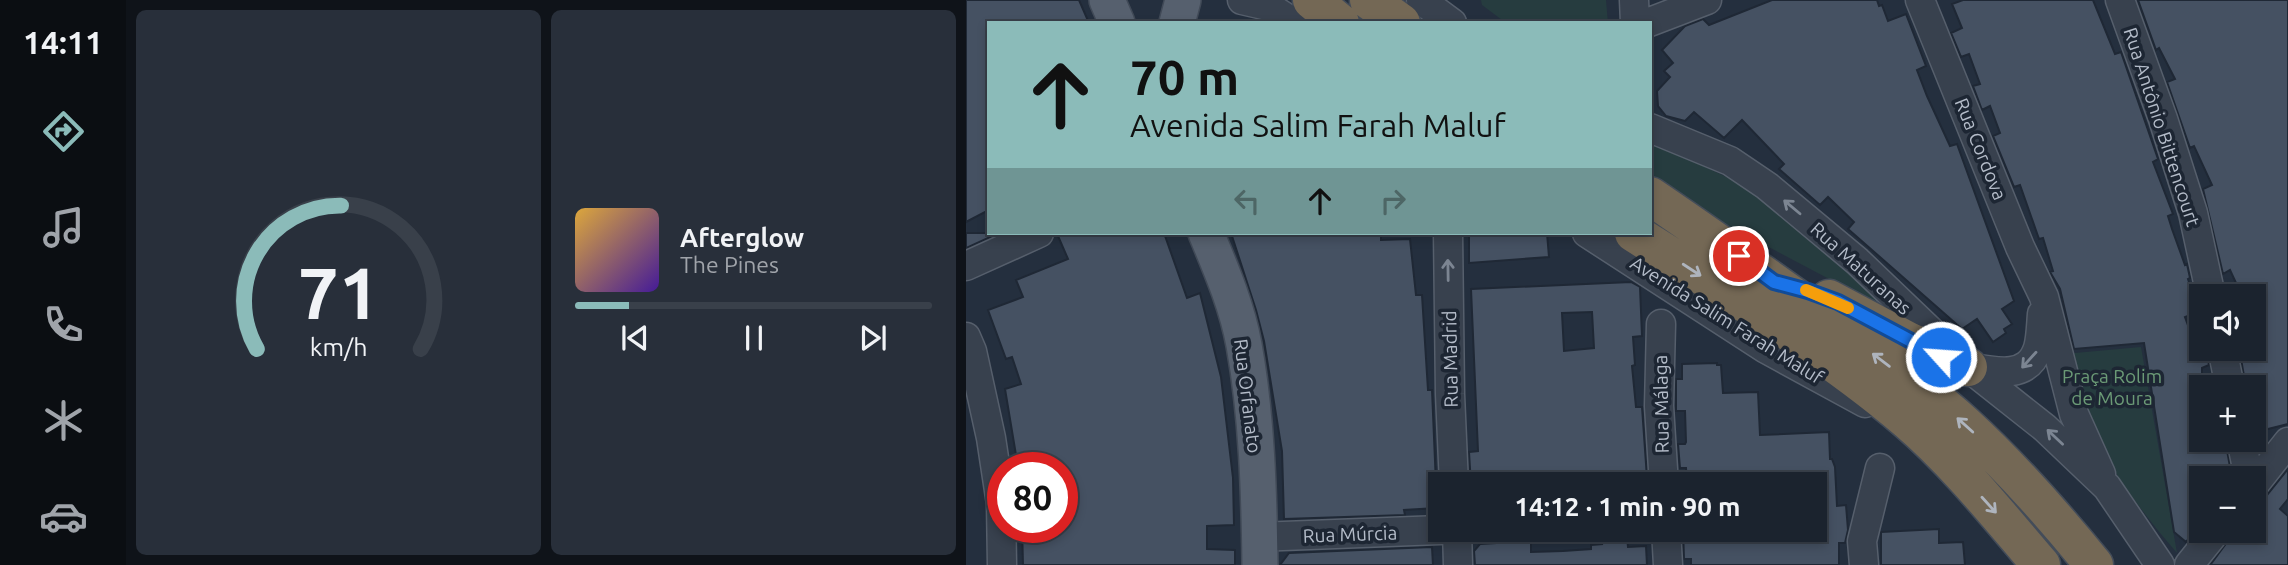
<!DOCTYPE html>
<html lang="pt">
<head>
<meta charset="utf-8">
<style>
	:root { --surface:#1b232e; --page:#282f3a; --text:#f1f3f6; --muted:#a0a4aa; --line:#39404a; --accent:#8bbbb9 }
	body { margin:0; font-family:Ubuntu,sans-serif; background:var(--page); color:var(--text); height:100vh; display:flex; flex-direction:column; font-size:26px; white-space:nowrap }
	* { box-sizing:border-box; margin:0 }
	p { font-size:23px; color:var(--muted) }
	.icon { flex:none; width:38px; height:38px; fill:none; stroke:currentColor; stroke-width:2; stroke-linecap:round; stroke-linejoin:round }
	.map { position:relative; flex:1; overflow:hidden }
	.details { display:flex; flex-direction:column; gap:10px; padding:10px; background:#0f1319; width:840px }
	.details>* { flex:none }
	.guide { position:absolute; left:21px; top:21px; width:665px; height:214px; border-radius:0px; box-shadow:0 4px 10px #0003,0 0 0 2px var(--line); background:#8bbbb9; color:#111; overflow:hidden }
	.tools { position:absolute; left:1223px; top:284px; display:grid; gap:14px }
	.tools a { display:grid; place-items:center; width:77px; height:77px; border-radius:0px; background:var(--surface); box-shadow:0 4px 10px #0003,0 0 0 2px var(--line); font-size:35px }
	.speed { position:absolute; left:21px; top:452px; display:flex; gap:14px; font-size:35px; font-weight:700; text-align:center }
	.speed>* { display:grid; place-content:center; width:91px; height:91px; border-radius:50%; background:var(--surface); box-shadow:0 4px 10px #0003,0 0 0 2px var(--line); line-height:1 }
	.speed .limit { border:10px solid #d22; background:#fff; color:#111 }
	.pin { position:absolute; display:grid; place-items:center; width:60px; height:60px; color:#fff; margin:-30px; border:4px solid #fff; border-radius:50%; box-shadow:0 2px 7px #0007 }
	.me { position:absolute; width:77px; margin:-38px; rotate:296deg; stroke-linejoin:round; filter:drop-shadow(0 0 5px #0008) }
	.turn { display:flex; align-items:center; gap:24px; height:147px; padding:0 28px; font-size:32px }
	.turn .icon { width:91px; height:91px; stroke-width:2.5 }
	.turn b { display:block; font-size:49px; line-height:60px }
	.lanes { display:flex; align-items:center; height:66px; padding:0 28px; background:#0003; justify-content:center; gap:35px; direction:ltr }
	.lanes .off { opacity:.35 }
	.details .tile { flex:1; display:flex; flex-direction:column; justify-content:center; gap:10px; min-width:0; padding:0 24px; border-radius:10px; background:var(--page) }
	.details .dial { align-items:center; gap:0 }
	.dial svg { height:182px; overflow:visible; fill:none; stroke:var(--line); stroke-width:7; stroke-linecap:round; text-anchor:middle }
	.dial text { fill:var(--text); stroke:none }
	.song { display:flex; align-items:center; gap:21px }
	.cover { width:84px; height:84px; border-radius:10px; background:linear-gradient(135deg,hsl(40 70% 55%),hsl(260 70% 35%)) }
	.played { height:7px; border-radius:4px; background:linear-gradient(90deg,var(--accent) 15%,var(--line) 15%) }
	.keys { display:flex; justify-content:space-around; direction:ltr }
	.details .tiles { flex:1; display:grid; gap:10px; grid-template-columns:repeat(2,1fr) }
	.trip { position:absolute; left:462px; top:472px; width:399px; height:70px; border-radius:0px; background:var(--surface); box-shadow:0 4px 10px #0003,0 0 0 2px var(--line); font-weight:700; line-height:70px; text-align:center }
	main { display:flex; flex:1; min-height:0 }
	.menu { display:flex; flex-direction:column; width:126px; justify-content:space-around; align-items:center; background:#0b0e12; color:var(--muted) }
	.menu .icon { width:49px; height:49px }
	.menu .selected { color:var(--accent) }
	.menu b { font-size:32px; color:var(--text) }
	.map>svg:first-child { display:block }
	.green { fill:#263c3f }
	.building { fill:#455162; stroke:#1f2835; stroke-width:2; fill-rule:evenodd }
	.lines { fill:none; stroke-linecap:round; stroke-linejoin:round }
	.minor-casing { stroke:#565f6c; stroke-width:31 }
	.major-casing { stroke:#414a57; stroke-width:38 }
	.highway-casing { stroke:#434c59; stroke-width:41 }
	.minor { stroke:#38414e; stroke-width:28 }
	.major { stroke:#56606e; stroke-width:35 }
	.highway { stroke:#746855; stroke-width:38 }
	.oneway { stroke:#7c8592 }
	.oneway2 { stroke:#aeb4bd }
	.route-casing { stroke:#114b97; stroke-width:18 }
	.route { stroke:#1a73e8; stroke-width:12 }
	.slow { stroke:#f59e0b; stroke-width:12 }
	.labels { text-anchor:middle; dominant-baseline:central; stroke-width:7; stroke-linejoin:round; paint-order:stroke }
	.street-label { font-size:19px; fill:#b4bcc9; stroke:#1d2633 }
	.park-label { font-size:19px; fill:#6b9a76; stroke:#1d2633 }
</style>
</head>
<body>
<main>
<nav class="menu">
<b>14:11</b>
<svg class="icon selected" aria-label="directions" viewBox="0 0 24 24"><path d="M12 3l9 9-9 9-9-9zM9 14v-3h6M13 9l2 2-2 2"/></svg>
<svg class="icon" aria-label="music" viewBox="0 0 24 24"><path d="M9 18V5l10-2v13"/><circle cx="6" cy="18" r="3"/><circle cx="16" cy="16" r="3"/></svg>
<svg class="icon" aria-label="phone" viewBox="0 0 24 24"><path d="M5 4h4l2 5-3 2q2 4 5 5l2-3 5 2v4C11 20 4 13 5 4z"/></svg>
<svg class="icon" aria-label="climate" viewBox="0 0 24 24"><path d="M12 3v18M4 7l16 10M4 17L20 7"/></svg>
<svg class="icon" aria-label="car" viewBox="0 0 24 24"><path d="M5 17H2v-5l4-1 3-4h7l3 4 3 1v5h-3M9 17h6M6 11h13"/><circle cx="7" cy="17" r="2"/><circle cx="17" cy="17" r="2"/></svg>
</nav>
<section class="details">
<div class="tiles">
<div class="tile dial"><svg viewBox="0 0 100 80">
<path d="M14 69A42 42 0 1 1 86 69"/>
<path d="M14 69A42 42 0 0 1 51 6" stroke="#8bbbb9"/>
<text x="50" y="56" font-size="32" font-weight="700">71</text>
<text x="50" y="72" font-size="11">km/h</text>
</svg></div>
<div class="tile">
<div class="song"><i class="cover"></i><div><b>Afterglow</b><p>The Pines</p></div></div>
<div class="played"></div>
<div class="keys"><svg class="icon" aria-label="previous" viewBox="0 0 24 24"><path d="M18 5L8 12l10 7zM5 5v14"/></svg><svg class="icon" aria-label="pause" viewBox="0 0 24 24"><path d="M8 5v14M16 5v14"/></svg><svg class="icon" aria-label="next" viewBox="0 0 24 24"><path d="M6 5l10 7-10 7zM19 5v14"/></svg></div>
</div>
</div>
</section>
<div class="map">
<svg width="1322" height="565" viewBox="0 0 1322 565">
	<rect width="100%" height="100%" fill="#242f3e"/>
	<path class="green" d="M515,0H640L642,23H540L516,5Z
		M684,141L771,182L806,204L937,318L757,223L684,173Z
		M1175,347L1211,553C1179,516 1147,475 1126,429C1115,405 1107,379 1098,354Z"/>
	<path class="building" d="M0,0H113L123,23H23V210L0,222Z
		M806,0H911L913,6L916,5L922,21L940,14L960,66L951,70L961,96L984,146L991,144L1048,301L1036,309L1046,324L1038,329L1040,333L1027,342L1011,319L996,329L882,229L888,222L862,197L854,205L813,169L818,164L776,120L758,138L728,112L719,121L700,116L692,106L691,91L704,77L698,71L707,63L696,50L719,26L737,19L743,25Z
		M997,0H1127L1149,54L1155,52L1192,159L1187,162L1207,214L1202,216L1206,229L1219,265L1221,264L1224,278L1222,279L1230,304L1224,306L1227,314L1219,317L1230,347L1236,345V348H1240L1243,365L1236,368V439H1259L1266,478H1236V523L1220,542L1208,532L1178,343L1108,349L1094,289L1084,272L1087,271L1077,238L1073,239L1054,185L1048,187L1027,136L1034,133L1024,106L1016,110L1007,86L1014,84L1003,54L995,57L985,33L996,28L986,4Z
		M1172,0H1322V424L1290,432L1288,429V387H1280L1273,348H1288V296H1276L1264,270L1257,274L1237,189L1246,185L1228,146L1224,148L1201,82L1209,79L1193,48L1190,50Z
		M0,233H33L0,248Z
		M100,233H198L221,298L234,293L255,377L267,478L268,525L241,526V549L269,550V565H57L56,527H96V467H52L39,389L55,384L46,357L40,359L22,310L57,297L50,280L102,259L92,236Z
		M265,233H316V235L415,233V240L444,239L450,295H456L462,390H466L471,508L438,510L439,515L318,519L316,451L298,341L290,310Z
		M581,233L583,257L503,263V234Z
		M665,282L674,287L676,336L667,337L669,365L666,366L670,407H676L681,478H669L670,485H505L503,452L512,451L505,289ZM626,312L628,348L598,351L596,313Z
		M751,363V365H755L757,393L792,392L794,435L863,432L864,459H866L869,467L871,506L880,505L882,530L879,543H873V565H725V559H718L717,530H849V485H770V483L721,485L720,468H714L712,444H719L720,442L719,411H710V379H716V364Z
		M1322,469V499L1314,509L1322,516V565H1247L1245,564L1270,530H1288V507L1301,495Z
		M973,529V543L997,542L999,565H915V532Z
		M661,537L662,547L680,546L681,565H509L508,551L514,544L565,541V552L597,551L625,549V545L636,544L635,538Z
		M466,547L467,565H314L323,553Z"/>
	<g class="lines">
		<g class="minor-casing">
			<path id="minor" d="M276,0L302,6L328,23
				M455,0L486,23
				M668,0L669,23
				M954,0L1054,247L1078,297L1108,414L1135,474
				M1154,0L1197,119L1227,213L1245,296
				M681,23L741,0
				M684,128L764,161L801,186L891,261L1002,367L1079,428L1141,487L1194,565
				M482,233L484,394L488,485
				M621,233L800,349L899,403
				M0,266L73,233
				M695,324L693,406L698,485
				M0,337L6,351L25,438L35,504L36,565
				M1256,348L1264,387
				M1004,367C1029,372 1062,380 1072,348C1075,338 1075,325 1076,314
				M1275,439L1283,478
				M1288,485L1322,442
				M491,530L492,565
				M700,530L702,565
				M294,537L474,530
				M898,565L896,541L914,468
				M1223,565L1251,530"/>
		</g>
		<g class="major-casing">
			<path id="major" d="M141,0L151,23
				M211,23L217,0
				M240,233C255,269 271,306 278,345C291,417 293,492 294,565"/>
		</g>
		<g class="highway-casing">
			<path id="highway" d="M346,0L374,23
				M403,0L435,23
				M684,196C749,240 812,285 876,331C917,361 961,390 998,424C1045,467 1088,516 1128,565
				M668,233C761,292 857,349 941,420C990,462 1032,515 1075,565
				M863,299L944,342L1002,367"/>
		</g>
		<use href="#minor" class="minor"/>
		<use href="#major" class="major"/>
		<use href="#highway" class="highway"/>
	</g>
	<defs><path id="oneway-shaft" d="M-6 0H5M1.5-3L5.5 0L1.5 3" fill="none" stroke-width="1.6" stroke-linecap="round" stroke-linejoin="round" transform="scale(1.75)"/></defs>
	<g class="oneway">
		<use href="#oneway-shaft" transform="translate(826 207) rotate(-140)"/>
		<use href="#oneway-shaft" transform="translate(482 270) rotate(-91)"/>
		<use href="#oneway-shaft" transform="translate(1063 360) rotate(132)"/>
		<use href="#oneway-shaft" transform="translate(1089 437) rotate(-137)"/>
	</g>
	<g class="oneway2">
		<use href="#oneway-shaft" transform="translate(726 270) rotate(33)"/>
		<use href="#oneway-shaft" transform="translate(915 360) rotate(-143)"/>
		<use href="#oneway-shaft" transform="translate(999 425) rotate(-138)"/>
		<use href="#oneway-shaft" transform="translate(1023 505) rotate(48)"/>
	</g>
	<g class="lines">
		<g class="route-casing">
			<path id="route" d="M773,256L808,282L842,291L872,302L975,357"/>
		</g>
		<use href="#route" class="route"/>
		<path class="slow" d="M840,290L882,308"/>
	</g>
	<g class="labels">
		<g class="street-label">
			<text transform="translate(1196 127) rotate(72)">Rua Antônio Bittencourt</text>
			<text transform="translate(1015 149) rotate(68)">Rua Cordova</text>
			<text transform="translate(895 268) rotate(42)">Rua Maturanas</text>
			<text transform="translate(761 320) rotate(32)">Avenida Salim Farah Maluf</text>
			<text transform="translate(484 359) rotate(-91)">Rua Madrid</text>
			<text transform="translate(282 396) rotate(83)">Rua Orfanato</text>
			<text transform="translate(695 404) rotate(-91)">Rua Málaga</text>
			<text transform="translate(384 534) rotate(-2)">Rua Múrcia</text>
		</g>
		<g class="park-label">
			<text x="1146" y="376">Praça Rolim<tspan x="1146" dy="22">de Moura</tspan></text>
		</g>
	</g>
</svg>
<div class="tools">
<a><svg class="icon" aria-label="sound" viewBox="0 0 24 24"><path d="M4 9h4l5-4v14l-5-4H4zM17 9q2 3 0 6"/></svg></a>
<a>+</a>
<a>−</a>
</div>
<div class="speed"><div class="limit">80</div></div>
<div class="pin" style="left:773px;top:256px;background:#d93025"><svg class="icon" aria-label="arrive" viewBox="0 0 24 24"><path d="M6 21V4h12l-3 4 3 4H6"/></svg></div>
<svg class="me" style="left:975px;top:357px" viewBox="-20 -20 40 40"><circle r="17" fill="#1a73e8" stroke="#fff" stroke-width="3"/><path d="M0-11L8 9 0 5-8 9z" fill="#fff"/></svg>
<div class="trip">14:12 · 1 min · 90 m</div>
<div class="guide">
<div class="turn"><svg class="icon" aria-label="ahead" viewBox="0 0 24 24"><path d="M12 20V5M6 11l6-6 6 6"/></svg><div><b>70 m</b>Avenida Salim Farah Maluf</div></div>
<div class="lanes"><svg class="icon off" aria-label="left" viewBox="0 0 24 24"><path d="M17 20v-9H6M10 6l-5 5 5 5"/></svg><svg class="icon" aria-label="ahead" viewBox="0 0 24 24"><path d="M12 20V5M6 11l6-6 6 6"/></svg><svg class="icon off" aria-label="right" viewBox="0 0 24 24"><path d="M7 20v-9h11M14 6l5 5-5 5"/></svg></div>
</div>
</div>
</main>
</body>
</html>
